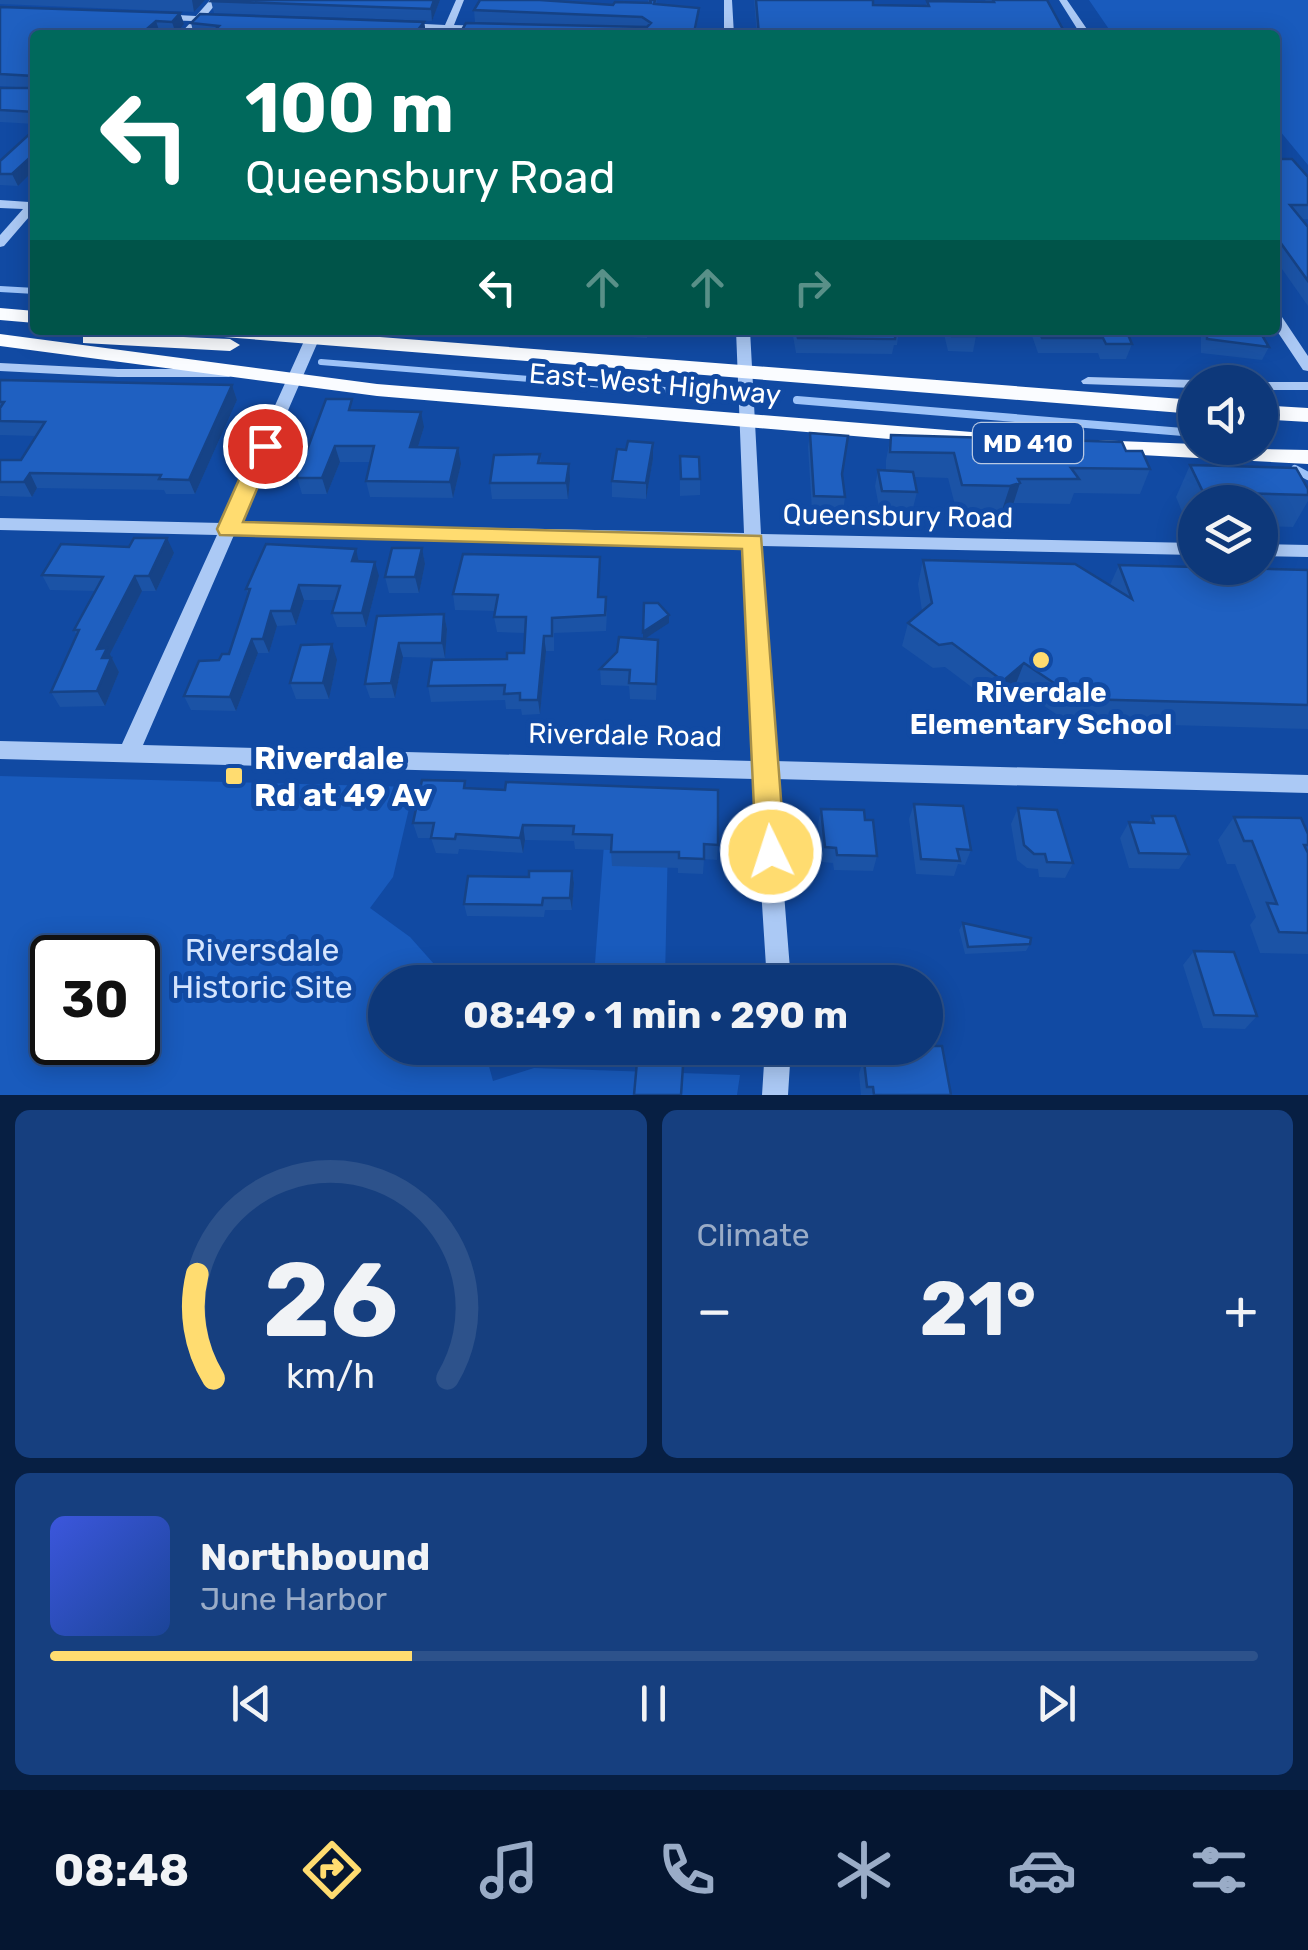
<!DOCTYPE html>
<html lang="en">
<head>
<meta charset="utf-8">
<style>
	:root { --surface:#0d387a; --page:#163f7f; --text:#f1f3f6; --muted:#9aacc7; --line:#2d528b; --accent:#ffdc70 }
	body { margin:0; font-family:Rubik,sans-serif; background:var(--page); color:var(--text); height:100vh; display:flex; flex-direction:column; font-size:38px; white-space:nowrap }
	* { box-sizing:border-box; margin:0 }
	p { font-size:32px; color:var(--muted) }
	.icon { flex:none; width:55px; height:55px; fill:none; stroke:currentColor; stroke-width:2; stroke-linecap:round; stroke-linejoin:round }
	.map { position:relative; height:1095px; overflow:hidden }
	.details { display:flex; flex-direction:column; gap:15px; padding:15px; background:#071f43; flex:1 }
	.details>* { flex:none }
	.hud { position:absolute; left:30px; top:30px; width:1250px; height:305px; border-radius:10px; box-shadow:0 5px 25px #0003,0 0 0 2px var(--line); background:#00695c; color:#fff; overflow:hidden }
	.buttons { position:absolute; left:1178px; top:365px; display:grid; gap:20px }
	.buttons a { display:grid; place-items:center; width:100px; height:100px; border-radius:50%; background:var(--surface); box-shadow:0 5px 25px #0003,0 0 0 2px var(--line); font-size:50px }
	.speed { position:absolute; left:30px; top:935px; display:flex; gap:20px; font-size:50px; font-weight:700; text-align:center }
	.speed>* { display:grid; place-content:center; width:130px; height:130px; border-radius:50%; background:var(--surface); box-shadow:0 5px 25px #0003,0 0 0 2px var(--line); line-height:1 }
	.speed .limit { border:5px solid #111; border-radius:15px; background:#fff; color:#111 }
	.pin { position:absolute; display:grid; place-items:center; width:85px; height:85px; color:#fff; margin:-42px; border:5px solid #fff; border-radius:50%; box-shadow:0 2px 10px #0007 }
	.me { position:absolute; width:110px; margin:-55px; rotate:356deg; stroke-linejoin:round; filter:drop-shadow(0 0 8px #0008) }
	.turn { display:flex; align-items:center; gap:35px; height:210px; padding:0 50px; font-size:45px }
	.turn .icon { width:130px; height:130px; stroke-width:2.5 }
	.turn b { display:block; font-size:70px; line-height:85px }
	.lanes { display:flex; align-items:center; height:95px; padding:0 50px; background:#0003; justify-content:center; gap:50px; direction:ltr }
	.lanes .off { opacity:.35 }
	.big { font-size:75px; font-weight:700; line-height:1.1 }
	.details .tile { flex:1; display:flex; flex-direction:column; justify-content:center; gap:15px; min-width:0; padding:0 35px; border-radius:15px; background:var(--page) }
	.details .dial { align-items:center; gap:0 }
	.dial svg { height:260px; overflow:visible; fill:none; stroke:var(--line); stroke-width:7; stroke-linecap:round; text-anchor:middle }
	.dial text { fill:var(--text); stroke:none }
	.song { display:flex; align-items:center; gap:30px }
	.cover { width:120px; height:120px; border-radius:15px; background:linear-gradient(135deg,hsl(230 70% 55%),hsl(220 70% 35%)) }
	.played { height:10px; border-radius:5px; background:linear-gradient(90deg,var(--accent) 30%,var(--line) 30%) }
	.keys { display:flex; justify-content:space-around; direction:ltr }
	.heat { display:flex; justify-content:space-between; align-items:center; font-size:55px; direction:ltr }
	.details .tiles { flex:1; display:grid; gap:15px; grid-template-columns:1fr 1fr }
	.tile:last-child { grid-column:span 2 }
	.trip { position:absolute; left:368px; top:965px; width:575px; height:100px; border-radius:50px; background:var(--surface); box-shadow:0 5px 25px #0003,0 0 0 2px var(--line); font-weight:700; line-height:100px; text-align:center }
	.menu { display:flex; height:160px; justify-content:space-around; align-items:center; background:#051631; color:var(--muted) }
	.menu .icon { width:70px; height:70px }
	.menu .active { color:var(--accent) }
	.menu b { font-size:45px; color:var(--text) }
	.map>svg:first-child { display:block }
	.green { fill:#195bbd; fill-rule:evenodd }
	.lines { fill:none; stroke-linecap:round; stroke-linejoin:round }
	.stream-far1 { stroke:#9dc3f8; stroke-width:6 }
	.stream { stroke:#9dc3f8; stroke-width:8 }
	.minor { fill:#abc9f5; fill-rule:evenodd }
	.major { fill:#fafcff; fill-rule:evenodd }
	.wall { fill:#1b53a6 }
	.shaded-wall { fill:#164387 }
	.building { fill:#1f60c1; stroke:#164387; stroke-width:2.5 }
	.route { fill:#ffdc70; stroke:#a68f49; stroke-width:2.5 }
	.poi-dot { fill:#ffdc70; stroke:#114aa3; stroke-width:4 }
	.labels { text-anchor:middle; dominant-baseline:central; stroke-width:10; stroke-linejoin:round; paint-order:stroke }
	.shield { fill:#114aa3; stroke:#b8c9e3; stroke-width:2.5 }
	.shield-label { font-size:25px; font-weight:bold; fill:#fff }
	.street-label { font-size:28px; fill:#fff; stroke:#114aa3 }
	.poi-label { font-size:28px; font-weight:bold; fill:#fff; stroke:#114aa3 }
	.near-poi-label { font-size:32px; font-weight:bold; fill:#fff; stroke:#114aa3; text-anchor:start }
	.near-park-label { font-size:32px; fill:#d5e5fe; stroke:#114aa3 }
</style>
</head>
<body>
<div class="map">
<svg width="1308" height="1095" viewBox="0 0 1308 1095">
	<rect width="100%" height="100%" fill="#114aa3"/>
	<path class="green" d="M1089,0H1308V165L1275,125V35H1113Z
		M0,776L414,787L393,877L370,908L410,937L450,982H385V1048H484L493,1081L534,1068L740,1075L737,1095H0ZM52,958H138V1042H52Z
		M608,792L669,794L665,979L594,976Z"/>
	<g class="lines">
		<path class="stream-far1" d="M0,289L35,291
			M321,362L714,394
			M797,400L826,402"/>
		<path class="stream" d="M797,400L1195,433
			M1295,469L1308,476"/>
		<path class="minor" d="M210,0H219L206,16L224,19L219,22L201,21L189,35H179L192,21L160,20L155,17L160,14L196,16Z
			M456,0H464L454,25L484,26L487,27V31H452L450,35H440L442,30L405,29L400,26L405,23L445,25Z
			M724,0H732L734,35H724Z
			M1059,0H1067L1091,35H1081Z
			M35,199V210L4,246L0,247V235L23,209L0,208V200L29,202Z
			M1275,313L1280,314L1308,356V371L1303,370L1275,328Z
			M309,330H323L239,523L744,533L736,330H750L761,534L1195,543V555L762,546L774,761L1308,775V793L775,779L791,982H767L754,779L0,759V741L122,744L217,535L0,530V518L222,523ZM234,535L745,546L753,761L143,745Z
			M0,363L118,369H229L236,373L229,377H118L0,371Z
			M1088,377L1195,380L1201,382H1195V388L1083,384L1081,381Z
			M1256,382H1308V390H1260V382Z
			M1260,544L1308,545V557L1260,556Z
			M765,1048H791L788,1095H762Z"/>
		<path class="major" d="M0,308L35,311V323L0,320Z
			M201,330H289L1195,400V414L211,336Z
			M90,333L230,339L240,345L230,351L83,343V335Z
			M0,334L377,384L984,433L995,440L984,447L377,396L0,346Z
			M1260,405L1308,408V422L1260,419Z
			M1093,440L1195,444V448L1308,450V464L1085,452L1082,447Z"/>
	</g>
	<path class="wall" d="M0,0H205L194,12L0,4Z
		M212,0H440L432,21L214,13L211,1Z
		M648,0H657L656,4L699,8L696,34L563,25L475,22L474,10L543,1L613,5L648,3Z
		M754,0H873V5L926,6L927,1L986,2L985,0H1047L1066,35H757Z
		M0,7L180,13L184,24L176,34L35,35V124L0,122V88H30L0,86Z
		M424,22L426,33L424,35H194L191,23Z
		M35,129L18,186L0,185V161Z
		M1275,159L1308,177V219H1302L1308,227V306L1275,259Z
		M28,222H35V237Z
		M566,330H648L647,338L566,333Z
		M792,330H899L897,345H894L892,354L796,353Z
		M943,330H975L976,336L973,352L948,351Z
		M1030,330H1126L1132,344L1126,359H1100L1098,353H1038Z
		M1204,330H1259L1269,347L1262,360L1201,353V337Z
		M0,380L232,385L237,400L195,494H166L164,490L37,488L32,497L0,496V460H21L36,436L0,435Z
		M355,410L424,427L418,447L461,464L453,498L370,497L366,481L370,462H340L327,494H302L297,478L307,450Z
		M810,433L842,474L845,497L843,512L812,511L808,447Z
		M891,435L1126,451L1150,469L1140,494L1074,493L1070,504L1013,503L1012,508L1002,510L956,509L948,478L914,477L917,492L913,508L879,507L875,486L878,470H886V460Z
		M653,443V459L646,499L612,497V481L626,450Z
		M540,454L541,463L570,480L568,499H492L490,483Z
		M680,456L700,479V495L680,496Z
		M1190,465L1308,489V501L1293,527L1260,526V502H1195V524H1187L1176,497Z
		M422,548L425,564L419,593H389L385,577Z
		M174,553L156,591H142L110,654L119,672L105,706L60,707L51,692L77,636L74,630L95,591L50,590L42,575Z
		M600,557L599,597L607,612L606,631L554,633V651H546L540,714L522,715L521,709H506L505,700L431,702L428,686L524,653L525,633L497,632L494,617L496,611L455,610L453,594Z
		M923,560L1110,585L1119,565L1308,570V729L1068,722L1015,686L994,704L945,667L933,668L902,646L908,623L922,611L918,584Z
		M359,561L379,576L366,627H337L332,613L336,600H304L296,625L277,626L269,653H258L236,711L191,710L184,696L219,660L229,654L248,594L246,589Z
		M444,614L447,629L445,658L403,657L395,698H370L365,684L377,616Z
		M669,623L644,639L658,656L656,700L630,699L629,686L601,685L600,669L643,639Z
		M337,660L329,699H296L290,683Z
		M467,788L718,845L717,860L704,859L703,874L678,873V868L612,866L611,850L575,849L574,841L525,840L523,853L459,849L458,854L436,853L431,838H418L413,823Z
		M914,804L971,850L965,865L958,864L954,876L916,874L909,819Z
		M1018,808L1073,863L1065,878L1039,877L1038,869L1027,868L1017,860L1011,824Z
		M821,809L865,820L877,856L873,871L834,870L833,863L822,862L818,824Z
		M1152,816L1189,854L1179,869L1129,868L1120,838L1129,822L1148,823Z
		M1234,817L1308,834V954L1260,953L1250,925L1256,917L1235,864H1227L1218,840Z
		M572,871L574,883L572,910H545L544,917L467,916L464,904L529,877Z
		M963,923L1030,944L1026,951L965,954L959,930Z
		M1194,951L1257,1016L1245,1029L1203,1028L1183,965Z
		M587,1048H628L627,1054L587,1053Z
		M866,1048H925L951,1095H861L859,1074Z"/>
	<path class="shaded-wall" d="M192,0H205L194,12Z
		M434,0H440L432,21L431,9Z
		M180,13L184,24L176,34L172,22Z
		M156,21L160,33L157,35H140Z
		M424,22L426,33L424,35H414Z
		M35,153V169L18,186L12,174Z
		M232,385L237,400L195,494L189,480Z
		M421,412L424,427L413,463L410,447Z
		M653,443V459L646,499V483Z
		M335,446L340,462L327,494L322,478Z
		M458,448L461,464L453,498L450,482Z
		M569,464L570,480L568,499L566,483Z
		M30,473L37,488L32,497L24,482Z
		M1020,483L1012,508L1002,510L1010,486Z
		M167,538L174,553L156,591L149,576Z
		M422,548L425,564L419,593L415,577Z
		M356,549L359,563L352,561Z
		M375,562L379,576L366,627L362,613Z
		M135,576L142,591L110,654L119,672L105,706L97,691V649Z
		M299,585L304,600L296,625L291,611Z
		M271,611L277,626L269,653L263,639Z
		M444,614L447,629L445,658L442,643Z
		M669,615V623L643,640V632Z
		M544,636L546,651L540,714L538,700Z
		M252,639L258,653L236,711L230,697Z
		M399,643L403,657L395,698L391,683Z
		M332,644L337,660L329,699L323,683Z
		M1024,663L1015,686L994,704L1003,681Z
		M523,825L525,840L523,853L520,838Z
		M572,871L574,883L572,910L570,898Z"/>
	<path class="building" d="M212,0H434L431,9L211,1Z
		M480,0H540L613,5L615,2L651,3L650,0H655L654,4L699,8L694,33L710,34L459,35L466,23L647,27L651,23L642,17L474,10Z
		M756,0H873V5L929,6L927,1L994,2L993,0H1047L1066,35H759Z
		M0,7L180,13L172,22L156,21L140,35H35V112L0,110V88H30L33,76L0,74Z
		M200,14L424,22L414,35H210L219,26L191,23Z
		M35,129V153L12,174H0V161Z
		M1275,159H1292L1308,177V205H1290L1308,227V281L1275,235Z
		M796,330H896L895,339L798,338Z
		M950,330H975L976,336H952Z
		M1039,330H1126L1132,344H1106L1103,338H1042Z
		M1207,330H1259L1269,347L1207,339Z
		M0,380L232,385L189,480L159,479L161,475L30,473L24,482H0V460H21L45,422L0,421V408L4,402H0Z
		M326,399H352L349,410L421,412L410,447L458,448L450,482L366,481L374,446H335L322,478H297L298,458L307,450Z
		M810,433L848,436L842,474L845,497L814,496Z
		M891,435L1122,442L1126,451H1142L1150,469L1071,468L1079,479H1018L1020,483L1010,486L962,485L954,453L890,452Z
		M628,441L653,443L646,483L612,481L617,449L626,450Z
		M540,454L538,463L569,464L566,483H490L494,455Z
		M680,456L699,457L700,479H681Z
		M1190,465L1296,468L1308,489V495L1203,492Z
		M878,470L913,472L917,492L882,491Z
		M134,538H167L149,576H135L97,649L107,648L102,658H111L97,691L51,692L79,630H74L103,577L42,575L61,544L129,547Z
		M266,544L356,549L352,561L375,562L362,613H332L340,586L299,585L291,611H271L263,639H252L230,697L184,696L199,661L219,660L222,654H229L250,589H246Z
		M392,548H422L415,577H385Z
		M463,554L600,557L598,597H606L605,615L552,618V636H544L538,700H520V693L504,694L505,685L428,686L432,660L507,659V653H524L526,617H494L498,595L453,594Z
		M923,560L1075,564L1132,599L1119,565L1308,570V705L1078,699L1024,663L1003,681L952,643L939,645L908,623L932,603Z
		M644,603H658L669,615L643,632Z
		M444,614L442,643H399L391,683L365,684L377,616Z
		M619,637L658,640L656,684L629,683L630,670L600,669L617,652Z
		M332,644L323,683H290L301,645Z
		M422,780L465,781L464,788L505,790L506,782L718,790V845L704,844V859L679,858V852H611L612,835L573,834L574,826L523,825L520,838L456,834L455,839L431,838L434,823H413Z
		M914,804L963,806L971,850L957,849L960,861L921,859Z
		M1018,808L1057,810L1073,863L1047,862L1045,854H1034L1024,845Z
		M821,809L864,810L865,820H873L877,856L837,855L836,848L825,847Z
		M1152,816H1175L1189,854L1139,853L1129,822L1154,823Z
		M1234,817L1301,818L1308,834V845H1304L1308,853V933L1279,932L1267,903L1277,904L1252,841H1244Z
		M529,871H572L570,898H543L542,905L464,904L468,876L529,877Z
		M963,923L1031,938L1030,944L968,947Z
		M1194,951L1234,952L1257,1016L1214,1015Z
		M643,973H688V980L704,981V982H642Z
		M925,1046H942L951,1095H874L873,1087H867L864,1061H870L868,1048H925Z
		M637,1062L683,1066L681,1095H634Z"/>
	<path class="route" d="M265,439L275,446L243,522L761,536L785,852L781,861L771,865L760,861L756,852L742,549L220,535L217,529L254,446Z"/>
	<g class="poi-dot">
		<circle cx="1041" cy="660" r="10"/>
		<rect x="224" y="766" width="20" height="20" rx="5"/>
	</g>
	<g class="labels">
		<rect class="shield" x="973" y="423" width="110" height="40" rx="8"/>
		<g class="shield-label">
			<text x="1028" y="443">MD 410</text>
		</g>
		<g class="street-label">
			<text transform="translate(655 384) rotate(5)">East-West Highway</text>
			<text transform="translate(898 516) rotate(1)">Queensbury Road</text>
			<text transform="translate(625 735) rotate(1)">Riverdale Road</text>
		</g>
		<g class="poi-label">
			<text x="1041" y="692">Riverdale<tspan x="1041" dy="32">Elementary School</tspan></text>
		</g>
		<g class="near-poi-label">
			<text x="254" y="758">Riverdale<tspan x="254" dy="37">Rd at 49 Av</tspan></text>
		</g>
		<g class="near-park-label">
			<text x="262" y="950">Riversdale<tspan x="262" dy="37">Historic Site</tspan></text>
		</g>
	</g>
</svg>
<div class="buttons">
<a><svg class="icon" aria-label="sound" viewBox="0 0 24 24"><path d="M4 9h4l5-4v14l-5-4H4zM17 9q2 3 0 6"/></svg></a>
<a><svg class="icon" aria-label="layers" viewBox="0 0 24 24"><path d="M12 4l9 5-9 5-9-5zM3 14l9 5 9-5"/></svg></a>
</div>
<div class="speed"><div class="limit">30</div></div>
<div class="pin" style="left:265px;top:446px;background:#d93025"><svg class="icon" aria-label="arrive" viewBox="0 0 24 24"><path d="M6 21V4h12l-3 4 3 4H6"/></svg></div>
<svg class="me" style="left:771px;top:852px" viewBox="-20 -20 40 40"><circle r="17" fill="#ffdc70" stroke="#fff" stroke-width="3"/><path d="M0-11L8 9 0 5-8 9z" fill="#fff"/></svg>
<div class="trip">08:49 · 1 min · 290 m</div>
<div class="hud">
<div class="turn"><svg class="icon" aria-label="left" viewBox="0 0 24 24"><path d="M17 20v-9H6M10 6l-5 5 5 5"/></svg><div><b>100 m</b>Queensbury Road</div></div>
<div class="lanes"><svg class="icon" aria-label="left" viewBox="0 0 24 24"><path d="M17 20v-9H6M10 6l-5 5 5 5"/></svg><svg class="icon off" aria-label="ahead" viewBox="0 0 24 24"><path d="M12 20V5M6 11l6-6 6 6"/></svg><svg class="icon off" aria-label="ahead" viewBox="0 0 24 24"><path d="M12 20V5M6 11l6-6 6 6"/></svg><svg class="icon off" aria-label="right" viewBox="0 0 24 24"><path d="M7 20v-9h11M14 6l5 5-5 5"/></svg></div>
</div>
</div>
<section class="details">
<div class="tiles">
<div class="tile dial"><svg viewBox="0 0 100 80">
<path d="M14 69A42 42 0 1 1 86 69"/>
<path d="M14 69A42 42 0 0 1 9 37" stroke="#ffdc70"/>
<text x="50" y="56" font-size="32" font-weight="700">26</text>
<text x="50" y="72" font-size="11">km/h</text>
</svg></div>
<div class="tile"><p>Climate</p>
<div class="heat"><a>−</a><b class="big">21°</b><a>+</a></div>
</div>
<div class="tile">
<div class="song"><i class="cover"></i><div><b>Northbound</b><p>June Harbor</p></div></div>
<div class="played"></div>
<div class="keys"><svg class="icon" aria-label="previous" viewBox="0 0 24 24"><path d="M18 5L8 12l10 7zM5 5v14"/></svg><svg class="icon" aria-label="pause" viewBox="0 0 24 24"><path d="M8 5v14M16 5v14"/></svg><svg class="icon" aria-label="next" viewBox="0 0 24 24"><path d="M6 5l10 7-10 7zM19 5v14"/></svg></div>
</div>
</div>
</section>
<nav class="menu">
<b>08:48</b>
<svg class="icon active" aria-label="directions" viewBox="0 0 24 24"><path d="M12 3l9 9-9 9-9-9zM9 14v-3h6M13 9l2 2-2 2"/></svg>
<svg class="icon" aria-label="music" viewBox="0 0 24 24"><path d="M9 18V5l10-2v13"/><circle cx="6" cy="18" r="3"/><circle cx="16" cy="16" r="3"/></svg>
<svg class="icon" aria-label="phone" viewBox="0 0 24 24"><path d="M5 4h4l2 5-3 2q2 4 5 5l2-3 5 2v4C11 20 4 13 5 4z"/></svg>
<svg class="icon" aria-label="climate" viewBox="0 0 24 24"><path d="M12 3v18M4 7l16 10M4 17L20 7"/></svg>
<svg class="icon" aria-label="car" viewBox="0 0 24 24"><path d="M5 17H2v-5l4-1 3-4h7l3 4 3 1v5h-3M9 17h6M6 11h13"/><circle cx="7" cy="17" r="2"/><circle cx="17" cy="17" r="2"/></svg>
<svg class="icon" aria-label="filters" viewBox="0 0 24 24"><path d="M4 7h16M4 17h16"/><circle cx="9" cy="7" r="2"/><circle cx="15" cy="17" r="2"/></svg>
</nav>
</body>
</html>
